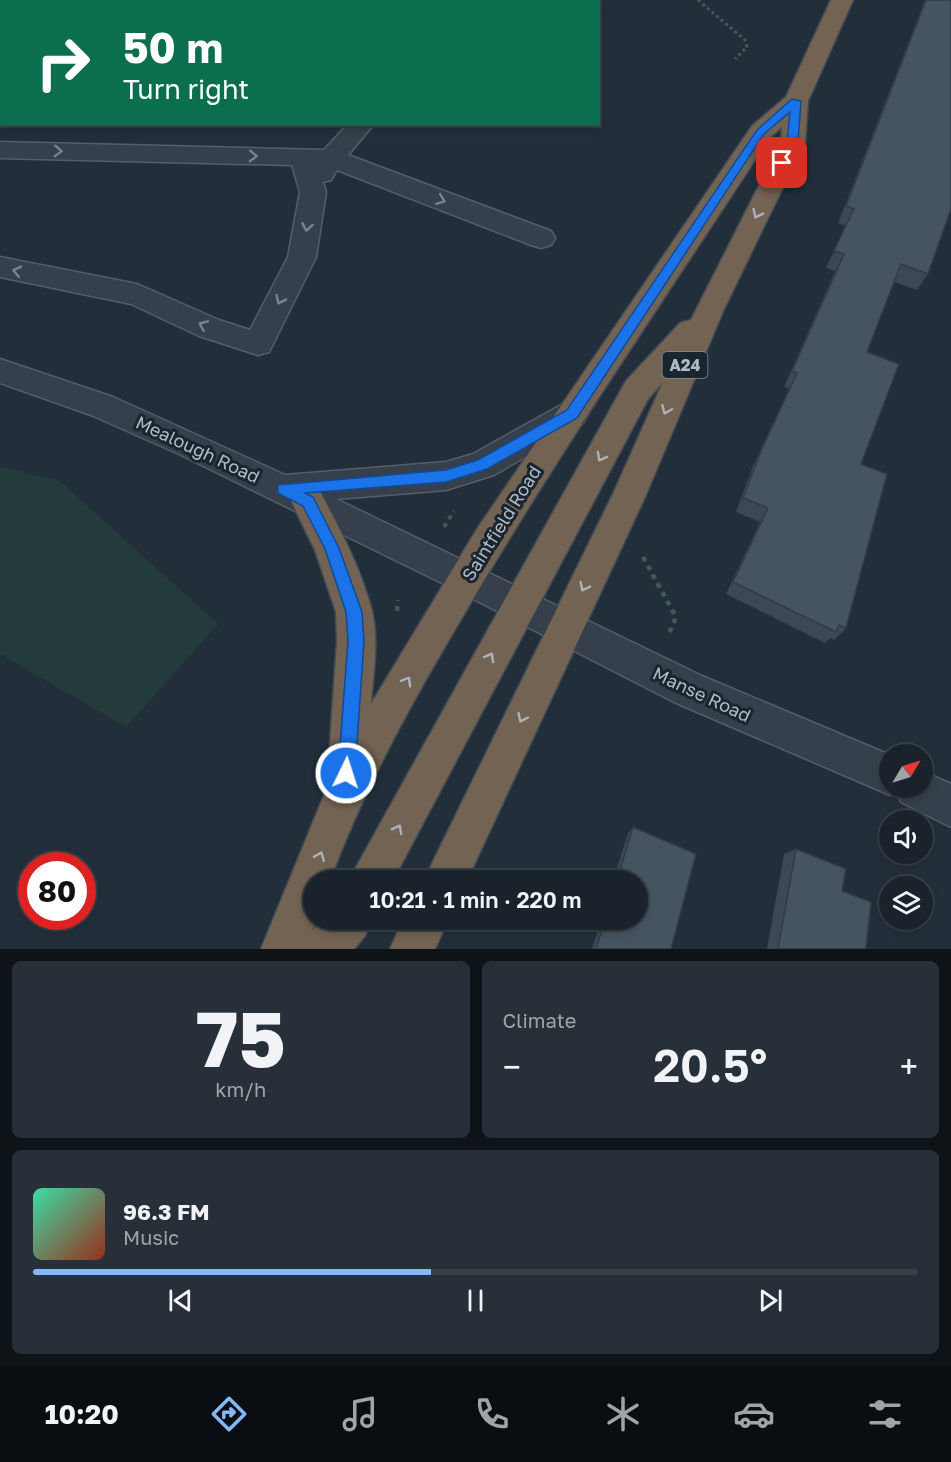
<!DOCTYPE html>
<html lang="en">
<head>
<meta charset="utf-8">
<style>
	:root { --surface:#1a232c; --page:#272f38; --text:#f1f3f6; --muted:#9fa4a9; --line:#384048; --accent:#83b9fa }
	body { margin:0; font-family:"Golos Text",sans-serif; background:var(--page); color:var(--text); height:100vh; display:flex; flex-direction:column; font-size:22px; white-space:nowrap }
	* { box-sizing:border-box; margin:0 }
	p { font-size:20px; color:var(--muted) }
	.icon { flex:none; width:33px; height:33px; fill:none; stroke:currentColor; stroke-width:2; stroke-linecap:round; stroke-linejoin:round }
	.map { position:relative; height:949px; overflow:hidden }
	.sheet { display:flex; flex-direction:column; gap:12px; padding:12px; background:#0e1318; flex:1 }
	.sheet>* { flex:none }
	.top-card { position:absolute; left:0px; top:0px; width:600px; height:126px; box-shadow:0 3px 9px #0003,0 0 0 2px var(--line); background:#0b6e4f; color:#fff; overflow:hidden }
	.needle { width:39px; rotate:52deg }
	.controls { position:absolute; left:879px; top:744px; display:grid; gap:12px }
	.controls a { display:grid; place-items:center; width:54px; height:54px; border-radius:50%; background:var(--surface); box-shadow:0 3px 9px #0003,0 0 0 2px var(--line); font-size:30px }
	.speed { position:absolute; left:18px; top:852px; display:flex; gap:12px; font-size:30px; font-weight:700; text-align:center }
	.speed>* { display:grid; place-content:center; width:78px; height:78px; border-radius:50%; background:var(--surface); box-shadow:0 3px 9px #0003,0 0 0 2px var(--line); line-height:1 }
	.speed .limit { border:9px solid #d22; background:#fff; color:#111 }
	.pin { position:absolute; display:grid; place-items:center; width:51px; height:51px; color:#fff; margin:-26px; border-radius:12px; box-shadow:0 3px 9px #0006 }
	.me { position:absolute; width:66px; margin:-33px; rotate:4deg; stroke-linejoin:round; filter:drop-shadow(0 0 4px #0008) }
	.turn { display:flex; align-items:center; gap:21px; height:126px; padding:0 24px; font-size:27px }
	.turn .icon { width:78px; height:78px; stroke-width:2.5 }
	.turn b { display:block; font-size:42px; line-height:51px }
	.big { font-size:45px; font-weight:600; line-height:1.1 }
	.sheet .widget { flex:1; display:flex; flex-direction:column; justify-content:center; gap:9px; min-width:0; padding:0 21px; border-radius:9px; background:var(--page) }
	.sheet .dial { align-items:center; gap:0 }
	.dial b { font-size:78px; line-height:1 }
	.song { display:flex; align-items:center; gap:18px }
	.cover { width:72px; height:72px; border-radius:9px; background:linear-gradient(135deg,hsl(160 70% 55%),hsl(10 70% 35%)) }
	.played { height:6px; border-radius:3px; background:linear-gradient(90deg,var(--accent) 45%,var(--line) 45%) }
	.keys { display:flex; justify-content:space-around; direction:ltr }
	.heat { display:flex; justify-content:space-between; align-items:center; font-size:33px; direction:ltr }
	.sheet .tiles { flex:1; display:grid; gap:12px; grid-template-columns:1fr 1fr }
	.widget:last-child { grid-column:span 2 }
	.trip { position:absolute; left:303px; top:870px; width:345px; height:60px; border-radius:30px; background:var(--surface); box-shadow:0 3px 9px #0003,0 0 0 2px var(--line); font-weight:600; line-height:60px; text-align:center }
	.menu { display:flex; height:96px; justify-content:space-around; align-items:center; background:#0a0e12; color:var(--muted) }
	.menu .icon { width:42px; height:42px }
	.menu .current { color:var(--accent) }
	.menu b { font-size:27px; color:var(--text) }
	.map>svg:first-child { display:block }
	.green { fill:#243b3c }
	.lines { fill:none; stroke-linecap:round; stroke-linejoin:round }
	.minor-casing { stroke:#545e69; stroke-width:3 }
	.highway-casing { stroke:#414b56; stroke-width:3 }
	.path-far2 { stroke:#42585a; stroke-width:3; stroke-dasharray:3 3; stroke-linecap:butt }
	.path-far1 { stroke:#42585a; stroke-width:4; stroke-dasharray:4.5 4.5; stroke-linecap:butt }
	.path { stroke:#42585a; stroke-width:4.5; stroke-dasharray:5 5; stroke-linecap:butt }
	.minor { fill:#36404c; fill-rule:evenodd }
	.highway { fill:#726352; fill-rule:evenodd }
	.wall { fill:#3c4854 }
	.building { fill:#465462; stroke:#313b45; stroke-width:1.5 }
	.oneway { stroke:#7a8490 }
	.oneway2 { stroke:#abb2bb }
	.route { fill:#1a73e8; stroke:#114b97; stroke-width:1.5 }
	.labels { text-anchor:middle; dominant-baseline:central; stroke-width:6; stroke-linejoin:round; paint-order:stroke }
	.shield { fill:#1b2530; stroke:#848e9a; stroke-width:1.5 }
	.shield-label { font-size:16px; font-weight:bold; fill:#b1bbc7 }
	.street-label { font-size:18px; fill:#b1bbc7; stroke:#1b2530 }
</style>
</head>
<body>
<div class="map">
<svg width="951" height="949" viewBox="0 0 951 949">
	<rect width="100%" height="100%" fill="#222f3b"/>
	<path class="green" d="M0,466L60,481L218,624L126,727L0,654Z"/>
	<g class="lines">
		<g class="minor-casing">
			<path id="minor" d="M7,0H29L7,2Z
				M310,0H334L335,2H311Z
				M417,0H439V2H417Z
				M501,0H523L501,2Z
				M2,22V37L0,38V23Z
				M348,124H374L348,155L551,231L555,238L551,245L541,248L531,245L337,170L331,180L323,182L326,192L316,257L269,352L258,355L199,336L131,304L0,277V257L137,284L219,320L250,330L288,257L300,192L292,165L0,158V142L324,150Z
				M0,359L113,397L285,475L446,462L473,454L561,405L572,401L583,405L588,414L583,423L494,475L446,490L336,499L702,676L890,755V788H922V771L951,784V827L901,802L897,792L890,795L674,702L454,589L179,454L91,415L0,383Z"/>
		</g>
		<g class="highway-casing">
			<path id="highway" d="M831,0H853L808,101L805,142L724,309L645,497L467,880H424L613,494L663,382L648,399L393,880H349L626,381L680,323L691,320L781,142L782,127L770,137C671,289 568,439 476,594C421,686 367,780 330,880H314V920H316L312,931L321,920H371L365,936L354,949H261L327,788L337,641L336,612L315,550L291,501L296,491L308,486L320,491C340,529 361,569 372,611C379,640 373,675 371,704L477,529L752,126L786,97Z
				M403,920H448L435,949H390Z"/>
		</g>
		<path class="path-far2" d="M698,0L745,40L747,47L735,59"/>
		<path class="path-far1" d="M444,527L454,511"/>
		<path class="path" d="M643,557L676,617L668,636
			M397,611L398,600"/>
		<use href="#minor" class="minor"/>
		<use href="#highway" class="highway"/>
	</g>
	<path class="wall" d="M925,0H951V213H950L928,274L917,290L894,282L867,352L861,464L846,628L834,640L831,638L825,643L726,594L760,522L736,512L753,466L789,389L784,387L835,271L826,268L846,226L838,223Z
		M633,827L671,949H592L601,920H638V880H613L628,833Z
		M796,849L842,891L866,949H767L784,854Z"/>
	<path class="building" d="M926,0H951V209L928,274L901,264L867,352L899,364L861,464L887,474L846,628L839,625L836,632L733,582L768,508L743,498L761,451L797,373L792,371L844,254L834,251L854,209L846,206Z
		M633,827L696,854L671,949H596L605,920H638V880H617Z
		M796,849L846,869L842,891L871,902L866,949H778Z"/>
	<defs><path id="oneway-chevron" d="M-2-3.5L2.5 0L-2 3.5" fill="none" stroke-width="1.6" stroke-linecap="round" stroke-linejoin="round" transform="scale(1.5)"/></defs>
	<g class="oneway">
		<use href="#oneway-chevron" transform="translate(58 151) rotate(2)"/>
		<use href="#oneway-chevron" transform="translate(253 156) rotate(2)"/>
		<use href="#oneway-chevron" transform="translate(441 200) rotate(21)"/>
		<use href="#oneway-chevron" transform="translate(307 227) rotate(100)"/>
		<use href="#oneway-chevron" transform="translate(17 271) rotate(-167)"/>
		<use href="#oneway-chevron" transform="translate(280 300) rotate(116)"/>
		<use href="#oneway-chevron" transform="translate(203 325) rotate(-157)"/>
	</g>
	<g class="oneway2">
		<use href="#oneway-chevron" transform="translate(757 214) rotate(116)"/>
		<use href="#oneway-chevron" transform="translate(666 410) rotate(113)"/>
		<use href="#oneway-chevron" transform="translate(601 457) rotate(119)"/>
		<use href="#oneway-chevron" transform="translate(584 587) rotate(116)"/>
		<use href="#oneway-chevron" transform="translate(490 657) rotate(-61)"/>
		<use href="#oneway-chevron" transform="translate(407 681) rotate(-60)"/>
		<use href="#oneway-chevron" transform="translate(522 718) rotate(115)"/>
		<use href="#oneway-chevron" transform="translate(398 829) rotate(-62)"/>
		<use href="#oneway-chevron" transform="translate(320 856) rotate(-68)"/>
	</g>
	<path class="route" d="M792,99L801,101L798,142L786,165L777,163L787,142L790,112L764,134L577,418L487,469L446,482L305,493L313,497L339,548L362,612L364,641L355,773L352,779L346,782L340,779L338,773L348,641L346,612L325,549L303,506L278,493V485L446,470L478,460L567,410L757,130Z"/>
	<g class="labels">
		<rect class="shield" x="662.5" y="352" width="45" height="26" rx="4.5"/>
		<g class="shield-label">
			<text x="685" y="365">A24</text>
		</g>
		<g class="street-label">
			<text transform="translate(198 449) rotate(25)">Mealough Road</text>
			<text transform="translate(501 523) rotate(-58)">Saintfield Road</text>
			<text transform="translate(702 694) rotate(25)">Manse Road</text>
		</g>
	</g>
</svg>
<div class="controls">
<a><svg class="needle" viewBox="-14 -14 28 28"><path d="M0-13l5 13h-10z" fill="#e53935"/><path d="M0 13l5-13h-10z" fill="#9fa4a9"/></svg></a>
<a><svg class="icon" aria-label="sound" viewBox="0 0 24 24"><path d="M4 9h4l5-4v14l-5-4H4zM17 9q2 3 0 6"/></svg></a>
<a><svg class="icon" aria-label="layers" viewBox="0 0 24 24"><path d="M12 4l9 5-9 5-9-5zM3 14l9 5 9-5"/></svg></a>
</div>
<div class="speed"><div class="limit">80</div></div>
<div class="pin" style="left:782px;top:163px;background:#d93025"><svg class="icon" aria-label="arrive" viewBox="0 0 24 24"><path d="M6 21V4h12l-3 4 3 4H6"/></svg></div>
<svg class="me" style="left:346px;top:773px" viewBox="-20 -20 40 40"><circle r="17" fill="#1a73e8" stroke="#fff" stroke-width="3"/><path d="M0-11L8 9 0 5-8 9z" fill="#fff"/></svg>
<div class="trip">10:21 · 1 min · 220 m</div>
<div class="top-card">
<div class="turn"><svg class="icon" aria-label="right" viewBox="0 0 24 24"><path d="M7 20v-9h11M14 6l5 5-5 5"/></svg><div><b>50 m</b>Turn right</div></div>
</div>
</div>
<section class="sheet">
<div class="tiles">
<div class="widget dial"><b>75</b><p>km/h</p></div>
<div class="widget"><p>Climate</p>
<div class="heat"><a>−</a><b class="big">20.5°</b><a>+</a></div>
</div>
<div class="widget">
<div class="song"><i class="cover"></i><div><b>96.3 FM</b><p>Music</p></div></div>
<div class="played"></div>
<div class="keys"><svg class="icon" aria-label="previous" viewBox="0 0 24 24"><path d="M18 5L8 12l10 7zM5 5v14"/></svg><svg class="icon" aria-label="pause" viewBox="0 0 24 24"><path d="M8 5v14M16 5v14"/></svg><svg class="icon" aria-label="next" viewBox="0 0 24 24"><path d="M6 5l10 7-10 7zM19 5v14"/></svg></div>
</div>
</div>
</section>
<nav class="menu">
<b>10:20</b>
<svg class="icon current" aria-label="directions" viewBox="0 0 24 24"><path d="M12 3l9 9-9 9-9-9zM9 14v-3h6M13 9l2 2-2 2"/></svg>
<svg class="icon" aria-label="music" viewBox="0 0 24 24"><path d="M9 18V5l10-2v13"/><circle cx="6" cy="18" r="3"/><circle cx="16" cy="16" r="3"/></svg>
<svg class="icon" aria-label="phone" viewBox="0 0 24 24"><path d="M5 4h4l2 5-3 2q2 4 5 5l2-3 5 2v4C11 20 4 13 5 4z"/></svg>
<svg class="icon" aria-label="climate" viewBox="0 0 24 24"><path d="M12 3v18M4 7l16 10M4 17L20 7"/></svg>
<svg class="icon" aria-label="car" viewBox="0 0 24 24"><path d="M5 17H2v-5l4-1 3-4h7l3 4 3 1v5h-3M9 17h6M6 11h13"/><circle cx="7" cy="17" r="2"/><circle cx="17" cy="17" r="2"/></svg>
<svg class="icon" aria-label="filters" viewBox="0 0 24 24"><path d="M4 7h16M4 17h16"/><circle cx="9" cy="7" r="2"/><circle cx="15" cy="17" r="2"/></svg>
</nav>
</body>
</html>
